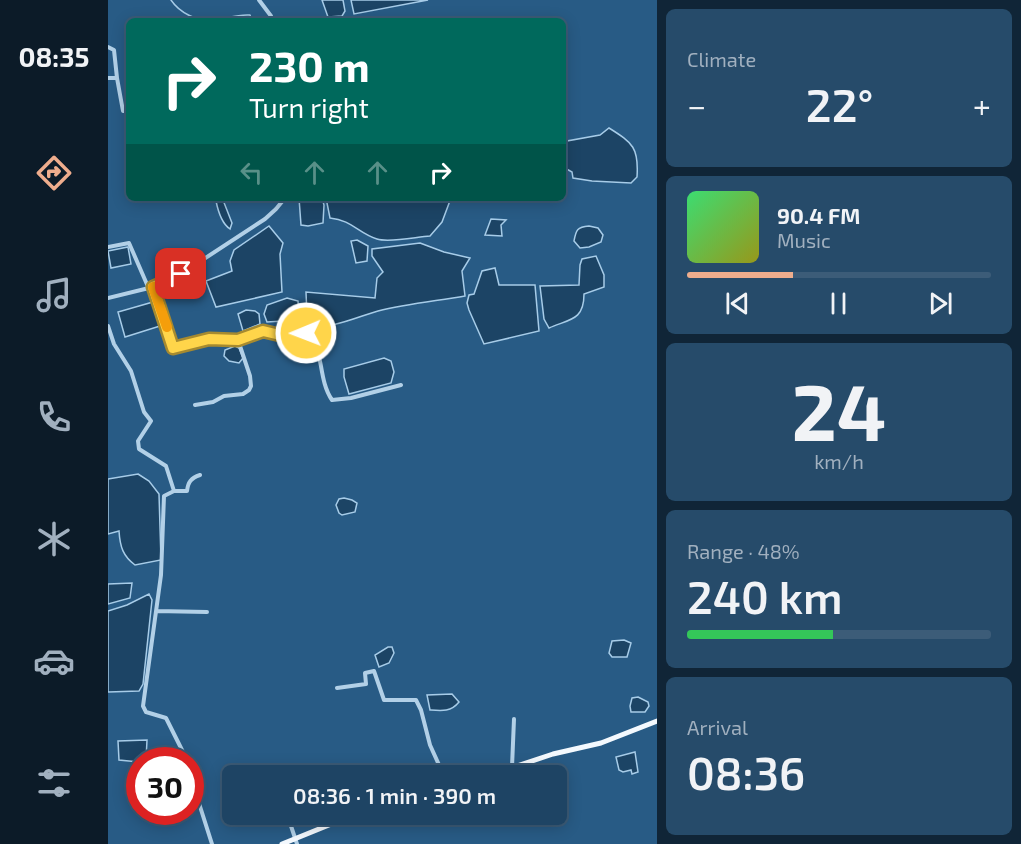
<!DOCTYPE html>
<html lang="en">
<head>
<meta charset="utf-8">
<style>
	:root { --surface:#1e4464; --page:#264b6a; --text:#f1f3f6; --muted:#a1b0bf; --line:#3c5c78; --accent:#eead8d }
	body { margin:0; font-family:"Exo 2",sans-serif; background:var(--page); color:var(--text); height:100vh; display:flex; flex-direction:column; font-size:22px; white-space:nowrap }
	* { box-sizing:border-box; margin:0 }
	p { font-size:20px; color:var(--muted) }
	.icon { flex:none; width:33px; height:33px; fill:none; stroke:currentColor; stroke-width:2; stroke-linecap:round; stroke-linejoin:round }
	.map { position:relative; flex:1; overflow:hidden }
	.side { display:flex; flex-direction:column; gap:9px; padding:9px; background:#102537; width:364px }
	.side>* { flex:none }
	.hud { position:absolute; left:18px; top:18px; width:440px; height:183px; border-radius:9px; box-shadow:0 3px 15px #0003,0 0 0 2px var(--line); background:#00695c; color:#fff; overflow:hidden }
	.speed { position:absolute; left:18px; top:747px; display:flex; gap:12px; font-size:30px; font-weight:700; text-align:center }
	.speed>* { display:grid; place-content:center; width:78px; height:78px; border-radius:50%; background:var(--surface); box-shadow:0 3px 15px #0003,0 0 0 2px var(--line); line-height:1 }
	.speed .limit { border:9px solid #d22; background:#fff; color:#111 }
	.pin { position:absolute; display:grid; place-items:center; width:51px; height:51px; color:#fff; margin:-26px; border-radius:12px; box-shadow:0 3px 9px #0006 }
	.me { position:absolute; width:66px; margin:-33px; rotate:269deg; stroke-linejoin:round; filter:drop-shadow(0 0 4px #0008) }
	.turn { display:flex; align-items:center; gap:21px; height:126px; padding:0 24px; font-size:27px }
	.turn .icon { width:78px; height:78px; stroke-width:2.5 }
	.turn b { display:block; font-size:42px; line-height:51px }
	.lanes { display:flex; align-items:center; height:57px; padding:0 24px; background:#0003; justify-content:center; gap:30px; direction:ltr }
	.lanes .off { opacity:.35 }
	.big { font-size:45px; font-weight:600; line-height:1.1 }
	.side .card { flex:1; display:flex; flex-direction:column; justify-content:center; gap:9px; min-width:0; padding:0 21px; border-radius:9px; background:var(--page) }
	.side .dial { align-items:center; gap:0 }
	.dial b { font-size:78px; line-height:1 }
	.song { display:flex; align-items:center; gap:18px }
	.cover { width:72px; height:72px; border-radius:9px; background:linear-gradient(135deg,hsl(140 70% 55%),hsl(60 70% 35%)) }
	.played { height:6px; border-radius:3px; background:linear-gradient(90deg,var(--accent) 35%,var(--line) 35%) }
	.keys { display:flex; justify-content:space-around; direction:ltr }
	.heat { display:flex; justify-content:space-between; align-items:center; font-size:33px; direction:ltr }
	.charge { height:9px; border-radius:4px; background:linear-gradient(90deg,#34c759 48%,var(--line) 0) }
	.trip { position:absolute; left:114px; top:765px; width:345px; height:60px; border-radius:9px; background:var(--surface); box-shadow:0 3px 15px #0003,0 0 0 2px var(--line); font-weight:600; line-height:60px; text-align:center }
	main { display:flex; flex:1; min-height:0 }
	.dock { display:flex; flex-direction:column; width:108px; justify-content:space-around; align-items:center; background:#0c1b28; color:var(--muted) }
	.dock .icon { width:42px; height:42px }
	.dock .selected { color:var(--accent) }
	.dock b { font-size:27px; color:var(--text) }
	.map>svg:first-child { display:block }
	.water { fill:#1c4465; stroke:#a7cce8; stroke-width:1.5 }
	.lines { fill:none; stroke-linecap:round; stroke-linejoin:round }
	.stream { stroke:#a7cce8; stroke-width:1.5 }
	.minor { stroke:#b2d0e7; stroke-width:4 }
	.major { stroke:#f4f9fe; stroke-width:5 }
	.route-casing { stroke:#a68a30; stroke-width:15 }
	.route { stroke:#ffd54a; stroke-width:10 }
	.slow { stroke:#f59e0b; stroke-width:10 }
</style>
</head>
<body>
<main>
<nav class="dock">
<b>08:35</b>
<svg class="icon selected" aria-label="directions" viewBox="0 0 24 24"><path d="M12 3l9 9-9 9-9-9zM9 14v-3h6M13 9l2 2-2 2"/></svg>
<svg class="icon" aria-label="music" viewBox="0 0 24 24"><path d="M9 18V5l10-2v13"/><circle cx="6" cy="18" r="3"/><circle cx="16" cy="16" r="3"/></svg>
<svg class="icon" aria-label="phone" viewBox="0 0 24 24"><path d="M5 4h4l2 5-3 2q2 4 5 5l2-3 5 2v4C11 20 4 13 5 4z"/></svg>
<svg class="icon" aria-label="climate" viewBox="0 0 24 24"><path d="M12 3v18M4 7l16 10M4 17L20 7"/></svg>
<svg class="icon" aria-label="car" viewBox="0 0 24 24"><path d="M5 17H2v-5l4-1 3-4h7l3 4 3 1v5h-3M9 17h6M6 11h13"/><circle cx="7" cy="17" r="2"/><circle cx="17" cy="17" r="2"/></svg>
<svg class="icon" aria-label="filters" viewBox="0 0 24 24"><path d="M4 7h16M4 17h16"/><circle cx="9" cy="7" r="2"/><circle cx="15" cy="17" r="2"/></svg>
</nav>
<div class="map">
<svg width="549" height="844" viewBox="0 0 549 844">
	<rect width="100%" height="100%" fill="#285b85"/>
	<path class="water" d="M214,0H235L237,11L234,16L220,17Z
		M243,0H320L246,14Z
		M501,128C525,143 531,148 529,177L523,183L484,181L465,178L464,172L455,167L459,141L492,135Z
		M191,198H214L216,205L215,223L200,226L193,225Z
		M218,198H343L334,222L322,236C308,237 281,243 269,239C250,233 244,220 222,218Z
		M115,200L124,223L122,229C113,223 110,211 108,201Z
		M383,219L398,220L393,225L394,236L377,235Z
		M161,226L175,243L172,254L174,292L108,307L98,281L124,271L122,261L126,250Z
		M481,226L490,228L495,235L493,242L481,247L472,248L466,241C468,230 469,227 481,226Z
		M249,240L260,246L259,261L248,263L243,241Z
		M312,243L336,252L362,258L354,271L357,296C328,301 298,304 270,311C248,317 224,330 202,324L199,316L198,292L267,298L269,278L275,272L264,256V249Z
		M20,247L23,264L3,268L0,251Z
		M488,256L496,275V287L476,294C476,321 461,319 441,328L436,319L432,286L471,285L472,265L474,259Z
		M387,268L391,285H427L431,331L376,344L361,310L359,303L361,295L366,294L374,271Z
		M179,298L190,301L191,317L175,321L159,322L156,314L159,305Z
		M45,302L52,326L17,337L10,312Z
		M138,310L147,311L151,314L152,324L135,331L130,314Z
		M127,346L131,348L135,358L131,363L121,361L116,356L117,350Z
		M276,358L283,361L286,372L283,383L241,394L236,377V369Z
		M30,474L41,481L51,494L53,560L27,565C15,556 12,547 11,531L0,534V479Z
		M236,498L244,500L249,503L247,512L234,515L231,513L228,505L231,499Z
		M24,583L22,598L0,604V584Z
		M41,594L44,600L35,684L31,691L0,692V611L19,605Z
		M516,640L523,643L519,657H504L501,653L504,641Z
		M280,647H284L286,653L281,663L271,667L267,655Z
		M344,694L351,702C343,712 334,711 322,710L319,695Z
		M530,697L540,702L541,706L537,712H523L522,706L524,698Z
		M39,740L38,760L31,762L11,760L10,741Z
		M527,752L530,772L524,774L523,770L515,772L511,770L508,757Z"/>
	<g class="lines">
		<path class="stream" d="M63,0C71,12 89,22 104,20C118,19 128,14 142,15L144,21"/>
		<path class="minor" d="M151,0L163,16V21
			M0,47L6,50L9,78
			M0,78H9L15,111H21
			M0,247L21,243L41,289
			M45,287L65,348L101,339L130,340L155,331L172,335L188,332L204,335C215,355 211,381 224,400L243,398L293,385
			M0,298L45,287L73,274L157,219L168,209L177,198
			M0,326L6,344L23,371L36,412L43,421L30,441L31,449L58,466L66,491
			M87,405L105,402L116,396L135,394L141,390L143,386L142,376L130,340
			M48,611L99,612
			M229,688L258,684L257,673L266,671L276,700H308L313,710L322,745L336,776
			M79,760L58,718L38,712L35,706L53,575L56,496L66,491H79C80,482 83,478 92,475
			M404,767L406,719
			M82,775L104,844
			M179,814L189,844
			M357,814L358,815"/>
		<path class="major" d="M379,776L445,754L493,743L549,721
			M174,844L248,814"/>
	</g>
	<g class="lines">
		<g class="route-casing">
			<path id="route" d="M73,274L45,287L65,348L101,339L130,340L155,331L172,335L188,332L198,333"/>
		</g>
		<use href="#route" class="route"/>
		<path class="slow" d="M49,286L45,287L59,327"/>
	</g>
</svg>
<div class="speed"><div class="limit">30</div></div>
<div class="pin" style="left:73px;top:274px;background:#d93025"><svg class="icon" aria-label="arrive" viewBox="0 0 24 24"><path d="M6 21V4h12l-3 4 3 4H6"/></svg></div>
<svg class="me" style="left:198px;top:333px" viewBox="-20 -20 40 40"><circle r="17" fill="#ffd54a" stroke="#fff" stroke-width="3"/><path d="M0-11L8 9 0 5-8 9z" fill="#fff"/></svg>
<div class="trip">08:36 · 1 min · 390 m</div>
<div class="hud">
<div class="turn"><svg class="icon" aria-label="right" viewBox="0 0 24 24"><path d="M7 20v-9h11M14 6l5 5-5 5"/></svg><div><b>230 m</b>Turn right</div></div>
<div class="lanes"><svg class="icon off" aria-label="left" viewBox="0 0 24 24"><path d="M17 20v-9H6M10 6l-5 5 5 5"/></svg><svg class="icon off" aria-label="ahead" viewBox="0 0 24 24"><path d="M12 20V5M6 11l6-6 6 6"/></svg><svg class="icon off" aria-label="ahead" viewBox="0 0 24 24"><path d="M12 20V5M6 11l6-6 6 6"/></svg><svg class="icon" aria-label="right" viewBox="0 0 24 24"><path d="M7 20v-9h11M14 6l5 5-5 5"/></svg></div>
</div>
</div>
<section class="side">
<div class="card"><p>Climate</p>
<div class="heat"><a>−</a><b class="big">22°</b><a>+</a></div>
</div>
<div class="card">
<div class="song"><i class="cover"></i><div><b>90.4 FM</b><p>Music</p></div></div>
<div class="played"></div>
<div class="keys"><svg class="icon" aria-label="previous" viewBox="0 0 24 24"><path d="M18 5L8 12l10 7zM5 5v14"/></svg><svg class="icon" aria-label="pause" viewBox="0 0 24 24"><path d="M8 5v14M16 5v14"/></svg><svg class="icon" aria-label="next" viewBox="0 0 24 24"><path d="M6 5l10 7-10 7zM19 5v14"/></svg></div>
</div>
<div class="card dial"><b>24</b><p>km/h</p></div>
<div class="card"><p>Range · 48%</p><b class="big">240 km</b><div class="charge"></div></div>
<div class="card"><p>Arrival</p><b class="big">08:36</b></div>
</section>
</main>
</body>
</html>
